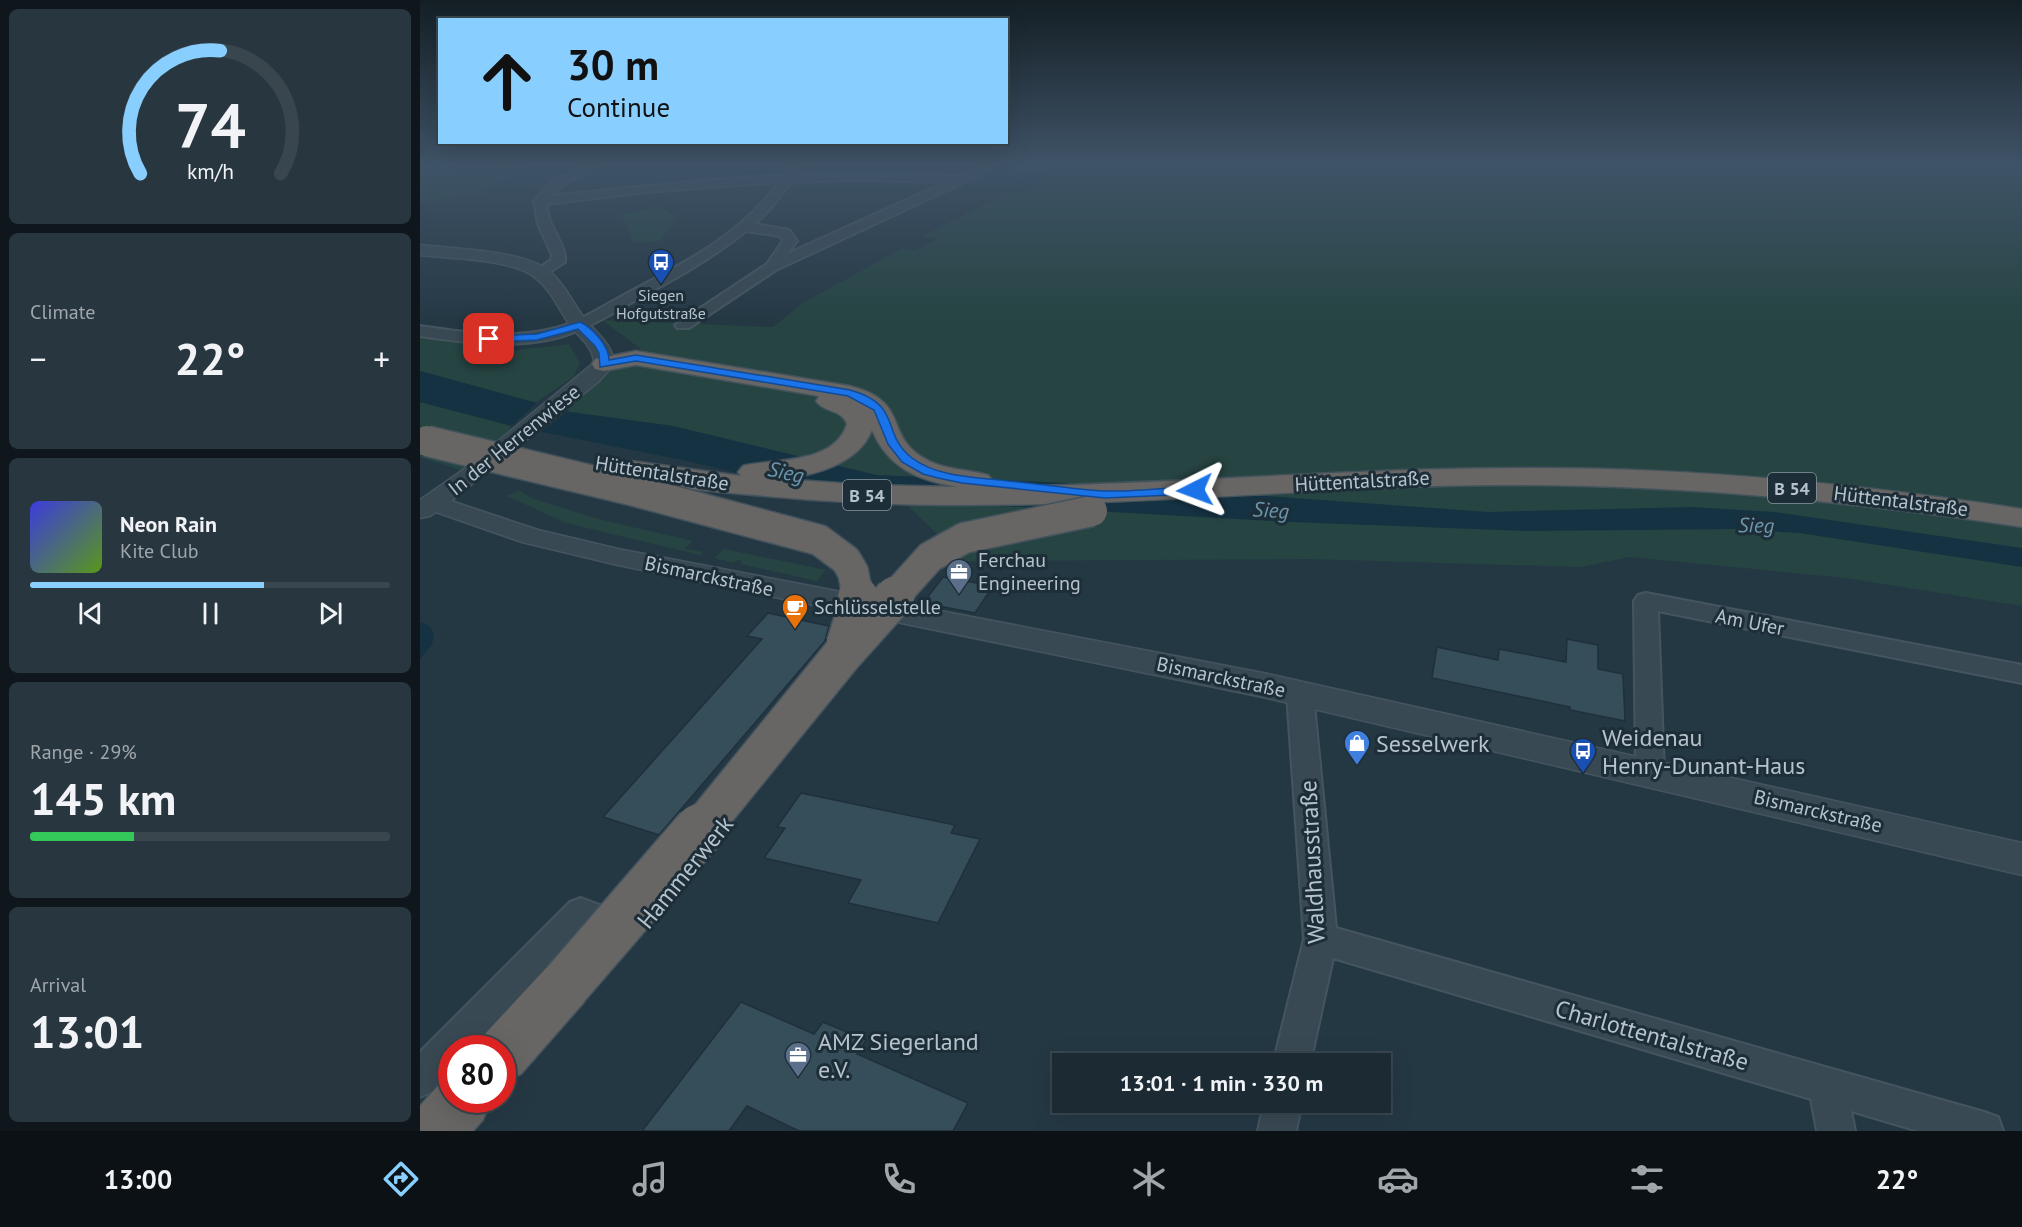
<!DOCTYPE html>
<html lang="en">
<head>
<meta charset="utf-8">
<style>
	:root { --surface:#1b2a33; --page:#28363f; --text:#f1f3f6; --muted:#a0a7ac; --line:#39464e; --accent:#88cfff }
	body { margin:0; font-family:"PT Sans",sans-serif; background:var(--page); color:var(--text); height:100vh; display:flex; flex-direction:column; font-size:22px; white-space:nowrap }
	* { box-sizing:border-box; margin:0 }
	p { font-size:20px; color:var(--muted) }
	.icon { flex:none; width:33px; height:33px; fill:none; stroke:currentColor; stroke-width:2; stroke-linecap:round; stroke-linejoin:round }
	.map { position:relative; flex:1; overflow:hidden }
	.sheet { display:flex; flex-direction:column; gap:9px; padding:9px; background:#0f171c; width:420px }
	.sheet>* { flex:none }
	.guide { position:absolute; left:18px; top:18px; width:570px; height:126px; border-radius:0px; box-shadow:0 6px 24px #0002,0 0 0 2px var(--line); background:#88cfff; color:#111; overflow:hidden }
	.speed { position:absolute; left:18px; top:1035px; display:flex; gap:12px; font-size:30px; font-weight:700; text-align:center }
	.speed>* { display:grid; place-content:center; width:78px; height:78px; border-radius:50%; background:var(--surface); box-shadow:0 6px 24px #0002,0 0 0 2px var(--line); line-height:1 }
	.speed .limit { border:9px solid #d22; background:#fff; color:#111 }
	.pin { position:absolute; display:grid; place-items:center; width:51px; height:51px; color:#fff; margin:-26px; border-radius:12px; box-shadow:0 3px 9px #0006 }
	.me { position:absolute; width:66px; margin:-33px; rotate:267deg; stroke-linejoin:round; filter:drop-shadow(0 0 4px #0008) }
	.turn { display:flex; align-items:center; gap:21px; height:126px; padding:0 30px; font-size:27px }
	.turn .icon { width:78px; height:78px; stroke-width:2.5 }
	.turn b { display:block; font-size:42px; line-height:51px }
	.big { font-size:45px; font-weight:700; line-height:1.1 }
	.sheet .card { flex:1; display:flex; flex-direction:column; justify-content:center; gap:9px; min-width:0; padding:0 21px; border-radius:9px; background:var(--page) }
	.sheet .dial { align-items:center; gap:0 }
	.dial svg { height:156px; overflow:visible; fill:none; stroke:var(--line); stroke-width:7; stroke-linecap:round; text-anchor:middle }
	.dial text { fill:var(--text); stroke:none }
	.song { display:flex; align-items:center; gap:18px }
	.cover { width:72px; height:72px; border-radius:9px; background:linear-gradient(135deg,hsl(240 70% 55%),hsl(90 70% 35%)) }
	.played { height:6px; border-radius:3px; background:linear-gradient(90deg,var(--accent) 65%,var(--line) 65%) }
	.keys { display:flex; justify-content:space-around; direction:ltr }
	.heat { display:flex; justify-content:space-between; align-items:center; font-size:33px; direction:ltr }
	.charge { height:9px; border-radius:4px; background:linear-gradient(90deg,#34c759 29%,var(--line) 0) }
	.trip { position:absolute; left:632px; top:1053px; width:339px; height:60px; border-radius:0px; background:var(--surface); box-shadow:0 6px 24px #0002,0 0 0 2px var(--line); font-weight:700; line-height:60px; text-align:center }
	.tabs { display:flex; height:96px; justify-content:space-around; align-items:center; background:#0b1114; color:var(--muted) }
	.tabs .icon { width:42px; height:42px }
	.tabs .active { color:var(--accent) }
	.tabs b { font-size:27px; color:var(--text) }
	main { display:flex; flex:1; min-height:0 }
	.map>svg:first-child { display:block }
	.green { fill:#264442 }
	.water { fill:#153243 }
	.pier { fill:#243844 }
	.building { fill:#364d5a; stroke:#1f303a; stroke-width:1.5 }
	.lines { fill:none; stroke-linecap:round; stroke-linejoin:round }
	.minor-casing { stroke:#45555f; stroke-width:4 }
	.tertiary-casing { stroke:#45555f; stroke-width:3 }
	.trunk-casing { stroke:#43535d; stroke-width:3 }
	.minor { fill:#394953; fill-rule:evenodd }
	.tertiary { fill:#394953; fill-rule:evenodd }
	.trunk { fill:#686664; fill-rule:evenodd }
	.trunk-bridge-far2-casing { stroke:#43535d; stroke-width:33; stroke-linecap:butt }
	.trunk-bridge-far1-casing { stroke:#43535d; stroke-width:42; stroke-linecap:butt }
	.trunk-bridge-casing { stroke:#43535d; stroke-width:53; stroke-linecap:butt }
	.trunk-bridge-far2 { stroke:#686664; stroke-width:30 }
	.trunk-bridge-far1 { stroke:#686664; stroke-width:39 }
	.trunk-bridge { stroke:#686664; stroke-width:50 }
	.route { fill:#1a73e8; stroke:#114b97; stroke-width:1.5 }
	.labels { text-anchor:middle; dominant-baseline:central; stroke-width:6; stroke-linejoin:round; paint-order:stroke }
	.far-poi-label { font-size:16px; fill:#b6c3cd; stroke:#1d2e38 }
	.shield { fill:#1d2e38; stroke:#8896a0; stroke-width:1.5 }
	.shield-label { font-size:18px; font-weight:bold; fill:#b6c3cd }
	.street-label { font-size:20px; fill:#b6c3cd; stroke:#1d2e38 }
	.poi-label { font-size:20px; fill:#b6c3cd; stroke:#1d2e38; text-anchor:start }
	.water-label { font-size:21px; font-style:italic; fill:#6c97ae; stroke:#1d2e38 }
	.near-poi-label { font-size:24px; fill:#b6c3cd; stroke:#1d2e38; text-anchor:start }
	.near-street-label { font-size:24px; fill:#b6c3cd; stroke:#1d2e38 }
</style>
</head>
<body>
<main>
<section class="sheet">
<div class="card dial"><svg viewBox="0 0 100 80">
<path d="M14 69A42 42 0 1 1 86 69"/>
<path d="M14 69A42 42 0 0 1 55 6" stroke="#88cfff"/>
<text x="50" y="56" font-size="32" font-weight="700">74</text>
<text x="50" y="72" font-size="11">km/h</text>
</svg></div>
<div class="card"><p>Climate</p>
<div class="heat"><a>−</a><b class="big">22°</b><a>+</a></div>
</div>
<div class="card">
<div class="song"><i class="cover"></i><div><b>Neon Rain</b><p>Kite Club</p></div></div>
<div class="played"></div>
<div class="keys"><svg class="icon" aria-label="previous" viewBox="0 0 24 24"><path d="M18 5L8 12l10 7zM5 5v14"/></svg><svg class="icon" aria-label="pause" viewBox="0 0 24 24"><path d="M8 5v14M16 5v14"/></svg><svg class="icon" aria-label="next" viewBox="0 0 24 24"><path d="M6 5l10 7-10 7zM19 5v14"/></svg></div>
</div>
<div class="card"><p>Range · 29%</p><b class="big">145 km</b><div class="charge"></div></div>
<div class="card"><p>Arrival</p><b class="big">13:01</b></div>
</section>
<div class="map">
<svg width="1602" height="1131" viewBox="0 0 1602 1131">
	<rect width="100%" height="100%" fill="#243844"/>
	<path class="green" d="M24,164H122L87,177L60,194L0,203V168H11Z
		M646,164H1602V606L1426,578L1210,557L1160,567L890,559L545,561L456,475L253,426L150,412L125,405L221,349L182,320L353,327L383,303L482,248L495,251L516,239L502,236L590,192L601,194L636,176L627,173Z
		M240,206L257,218L240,241L213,243L202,215Z
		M0,331L69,339L52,351H90L149,344L160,363L153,377L115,403L0,371Z
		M0,402L92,426L97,428L43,471L0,457Z
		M99,490L111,498L178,519L273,541L264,549L283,552L280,555L146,523L87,496Z
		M304,549L406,570L397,581L320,564L322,561L317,560L314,563L294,558Z"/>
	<path class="water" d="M0,371L150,412L253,426L456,475L697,485L1068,512L1273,507L1355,512L1602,548V567L1379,533L1316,529L1108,531L871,522L621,508L426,499L267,461L92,426L0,402Z
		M0,622L10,626L14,635L12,645L0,659Z"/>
	<path class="pier" d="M119,401L150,409L118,434L89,428Z"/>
	<path class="building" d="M523,577L573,586L555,613L503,603Z
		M348,613L409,626L405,641L239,835L183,817L342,639L327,636Z
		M1147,639L1178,645V669L1203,674L1205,721L1150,710V707L1012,678L1017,647L1078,660L1079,649L1146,662Z
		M381,793L535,825L531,833L560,839L518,923L428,903L441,880L344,858L365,828L357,827Z
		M321,1002L394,1034L403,1022L446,1040L437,1054L548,1103L533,1131H379L327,1106L309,1131H222Z"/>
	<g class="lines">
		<g class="minor-casing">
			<path id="minor" d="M169,164H184L147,182L129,196L278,181L363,175L371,164H381L375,175L437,173L540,175L565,164H579L547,181L356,270L269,328H257L255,325L347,264L363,241L360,236L326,231C293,258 256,278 218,299C189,315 160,334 127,340C85,348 42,342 0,336V326C42,332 85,339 127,330C154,325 178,309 202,296C258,266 321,236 359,182L226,192L127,204C126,225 147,244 145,262L125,275H115L113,272L131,260L132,255L118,224L114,201L130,183ZM437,180L526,182L367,254L377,241L369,230L335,224L350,209L371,182Z
				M1226,593L1602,665V683L1238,611L1244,773L1240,781L1230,785L1220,781L1216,773L1214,601L1218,595Z
				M880,684L889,687L893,694L916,928L1564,1112L1578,1117L1583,1131H1498L1431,1111L1435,1131H1397L1391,1099L913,958L890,1064H853L884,939L867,694L871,687Z
				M161,898L209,916L213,927L209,938L197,942L166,930L54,1048H32V1072L13,1091L0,1097V1052L150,902Z
				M844,1102H882L876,1131H838Z"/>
		</g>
		<g class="tertiary-casing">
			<path id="tertiary" d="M0,245C34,249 103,250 129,271C145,284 153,304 165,319C177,334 192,343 194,364L179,381L31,501L118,530L198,549L843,673L1602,843V875L843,697L198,565L102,542L16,512L10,516L0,518V500L43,470L174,363C173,345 159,338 150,325C139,310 132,291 117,279C93,258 32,259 0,255Z"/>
		</g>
		<g class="trunk-casing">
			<path id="trunk" d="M216,351L430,386C490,401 464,433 502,457C522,470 546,469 568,475L573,481L568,487C747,485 925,468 1104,468C1271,467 1437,484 1602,509V527C1399,496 1195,479 990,487C783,495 576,516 369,498C313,493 255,490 201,476L197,470L201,464L211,461L321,476L318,472L323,466C355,458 414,465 427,424C422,409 404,413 396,401L399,396L216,365L184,371L175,369L172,364L175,359ZM452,430C468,468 498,480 537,487L448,485L360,479C393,476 439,464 452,430Z
				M146,959L164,966L171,984L164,1002L101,1074L82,1082V1048H58L63,1036L128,966Z
				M32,1077V1100H71L63,1120L53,1131H0V1106L23,1080Z"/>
		</g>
		<use href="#minor" class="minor"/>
		<use href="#tertiary" class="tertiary"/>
		<use href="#trunk" class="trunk"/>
		<g class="trunk-bridge-far2-casing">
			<path id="trunk-bridge-far2" d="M7,441L215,491L399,540L426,560L433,572L438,597
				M474,597L510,557L544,538L672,511"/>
		</g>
		<g class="trunk-bridge-far1-casing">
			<path id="trunk-bridge-far1" d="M426,645L436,613L438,596
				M279,831L422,655L475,596"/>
		</g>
		<g class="trunk-bridge-casing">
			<path id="trunk-bridge" d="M146,984L280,829"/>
		</g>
		<use href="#trunk-bridge-far2" class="trunk-bridge-far2"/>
		<use href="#trunk-bridge-far1" class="trunk-bridge-far1"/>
		<use href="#trunk-bridge" class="trunk-bridge"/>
	</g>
	<linearGradient id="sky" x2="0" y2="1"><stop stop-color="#141f25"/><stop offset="0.51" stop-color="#3f5367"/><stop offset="1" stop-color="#3f5367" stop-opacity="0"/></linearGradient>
	<rect width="1602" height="322" fill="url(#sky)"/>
	<path class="route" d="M160,322C173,328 189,346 189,360L216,355L430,390C484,405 460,434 492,458C519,478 556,477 588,481C620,484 652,489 684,491C714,492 745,488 775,486L782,490L775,494L685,498L542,483L518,478L503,474L482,462L468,444L454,410L428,396L216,361L180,367L179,353L175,346L158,329L117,340L69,342L64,339L69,336L117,334Z"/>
	<defs>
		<g id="bus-pin" transform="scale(1.35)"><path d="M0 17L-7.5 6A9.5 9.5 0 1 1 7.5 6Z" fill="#1a4fb4" stroke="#1d2e38"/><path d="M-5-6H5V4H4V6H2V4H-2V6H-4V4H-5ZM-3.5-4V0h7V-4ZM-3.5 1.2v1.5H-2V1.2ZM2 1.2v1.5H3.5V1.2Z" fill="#fff"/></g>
		<g id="office-pin" transform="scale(1.35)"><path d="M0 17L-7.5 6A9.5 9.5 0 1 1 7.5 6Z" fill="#5c6f8a" stroke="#1d2e38"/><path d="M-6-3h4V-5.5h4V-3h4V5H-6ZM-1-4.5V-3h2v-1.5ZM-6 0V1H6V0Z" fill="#fff"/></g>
		<g id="cafe-pin" transform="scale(1.35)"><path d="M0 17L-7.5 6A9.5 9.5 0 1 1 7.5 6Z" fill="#e8710a" stroke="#1d2e38"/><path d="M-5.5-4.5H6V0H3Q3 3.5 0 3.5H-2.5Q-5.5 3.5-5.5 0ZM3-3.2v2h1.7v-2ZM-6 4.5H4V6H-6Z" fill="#fff"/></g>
		<g id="shop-pin" transform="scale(1.35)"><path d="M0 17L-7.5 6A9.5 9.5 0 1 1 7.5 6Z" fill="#3f7fe0" stroke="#1d2e38"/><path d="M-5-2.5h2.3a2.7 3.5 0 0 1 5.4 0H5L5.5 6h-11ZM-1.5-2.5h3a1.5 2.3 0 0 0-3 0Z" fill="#fff"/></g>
	</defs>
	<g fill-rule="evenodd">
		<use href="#bus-pin" x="241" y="262"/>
		<use href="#office-pin" x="539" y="572"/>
		<use href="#cafe-pin" x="375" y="607"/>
		<use href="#shop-pin" x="937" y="743"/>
		<use href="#bus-pin" x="1163" y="751"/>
		<use href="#office-pin" x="378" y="1055"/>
	</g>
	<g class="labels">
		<g class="far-poi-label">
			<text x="241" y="295">Siegen<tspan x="241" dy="18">Hofgutstraße</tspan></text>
		</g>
		<g class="shield">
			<rect x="1348" y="473" width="48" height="30" rx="4.5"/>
			<rect x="423" y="480" width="48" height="30" rx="4.5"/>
		</g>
		<g class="shield-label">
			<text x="1372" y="488">B 54</text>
			<text x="447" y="495">B 54</text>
		</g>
		<g class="street-label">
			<text transform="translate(94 440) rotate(-39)">In der Herrenwiese</text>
			<text transform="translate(242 473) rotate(9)">Hüttentalstraße</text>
			<text transform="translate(942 481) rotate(-3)">Hüttentalstraße</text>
			<text transform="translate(1481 501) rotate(7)">Hüttentalstraße</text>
			<text transform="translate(289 576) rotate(12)">Bismarckstraße</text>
			<text transform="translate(1330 622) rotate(11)">Am Ufer</text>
			<text transform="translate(801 677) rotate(12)">Bismarckstraße</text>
			<text transform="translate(1398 811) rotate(13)">Bismarckstraße</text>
		</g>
		<g class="poi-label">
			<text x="558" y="560">Ferchau<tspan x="558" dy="23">Engineering</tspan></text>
			<text x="394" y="607">Schlüsselstelle</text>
		</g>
		<g class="water-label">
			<text transform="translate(366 472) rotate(12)">Sieg</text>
			<text transform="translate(851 510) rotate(4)">Sieg</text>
			<text transform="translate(1336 525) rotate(1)">Sieg</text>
		</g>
		<g class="near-poi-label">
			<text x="1182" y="737">Weidenau<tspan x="1182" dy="28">Henry-Dunant-Haus</tspan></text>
			<text x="956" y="743">Sesselwerk</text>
			<text x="398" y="1041">AMZ Siegerland<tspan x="398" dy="28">e.V.</tspan></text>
		</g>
		<g class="near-street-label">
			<text transform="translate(892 862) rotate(-93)">Waldhausstraße</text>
			<text transform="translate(265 872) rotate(-51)">Hammerwerk</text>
			<text transform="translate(1232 1035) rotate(16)">Charlottentalstraße</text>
		</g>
	</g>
</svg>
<div class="speed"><div class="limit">80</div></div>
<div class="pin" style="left:69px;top:339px;background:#d93025"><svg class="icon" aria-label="arrive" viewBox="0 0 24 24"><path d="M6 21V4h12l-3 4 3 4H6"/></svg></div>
<svg class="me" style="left:775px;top:490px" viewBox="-20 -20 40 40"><path d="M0-17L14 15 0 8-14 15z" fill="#1a73e8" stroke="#fff" stroke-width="4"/></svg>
<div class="trip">13:01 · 1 min · 330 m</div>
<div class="guide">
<div class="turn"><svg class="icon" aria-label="ahead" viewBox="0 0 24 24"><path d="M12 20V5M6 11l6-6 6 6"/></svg><div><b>30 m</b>Continue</div></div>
</div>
</div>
</main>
<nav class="tabs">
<b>13:00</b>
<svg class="icon active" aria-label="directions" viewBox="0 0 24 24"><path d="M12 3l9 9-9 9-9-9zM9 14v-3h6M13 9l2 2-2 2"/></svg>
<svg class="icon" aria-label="music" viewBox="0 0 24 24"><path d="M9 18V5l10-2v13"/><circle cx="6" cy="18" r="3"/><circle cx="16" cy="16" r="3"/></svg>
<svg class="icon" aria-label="phone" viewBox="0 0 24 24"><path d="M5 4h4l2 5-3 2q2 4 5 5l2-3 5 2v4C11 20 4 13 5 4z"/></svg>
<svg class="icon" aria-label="climate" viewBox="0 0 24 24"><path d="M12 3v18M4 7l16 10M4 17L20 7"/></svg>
<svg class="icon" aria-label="car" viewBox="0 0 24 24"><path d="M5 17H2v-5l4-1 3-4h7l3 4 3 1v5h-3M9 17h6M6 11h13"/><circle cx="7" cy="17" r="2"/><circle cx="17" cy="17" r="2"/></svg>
<svg class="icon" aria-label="filters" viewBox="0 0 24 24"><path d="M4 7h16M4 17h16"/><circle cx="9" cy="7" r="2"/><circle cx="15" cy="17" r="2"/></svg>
<b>22°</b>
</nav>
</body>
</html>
